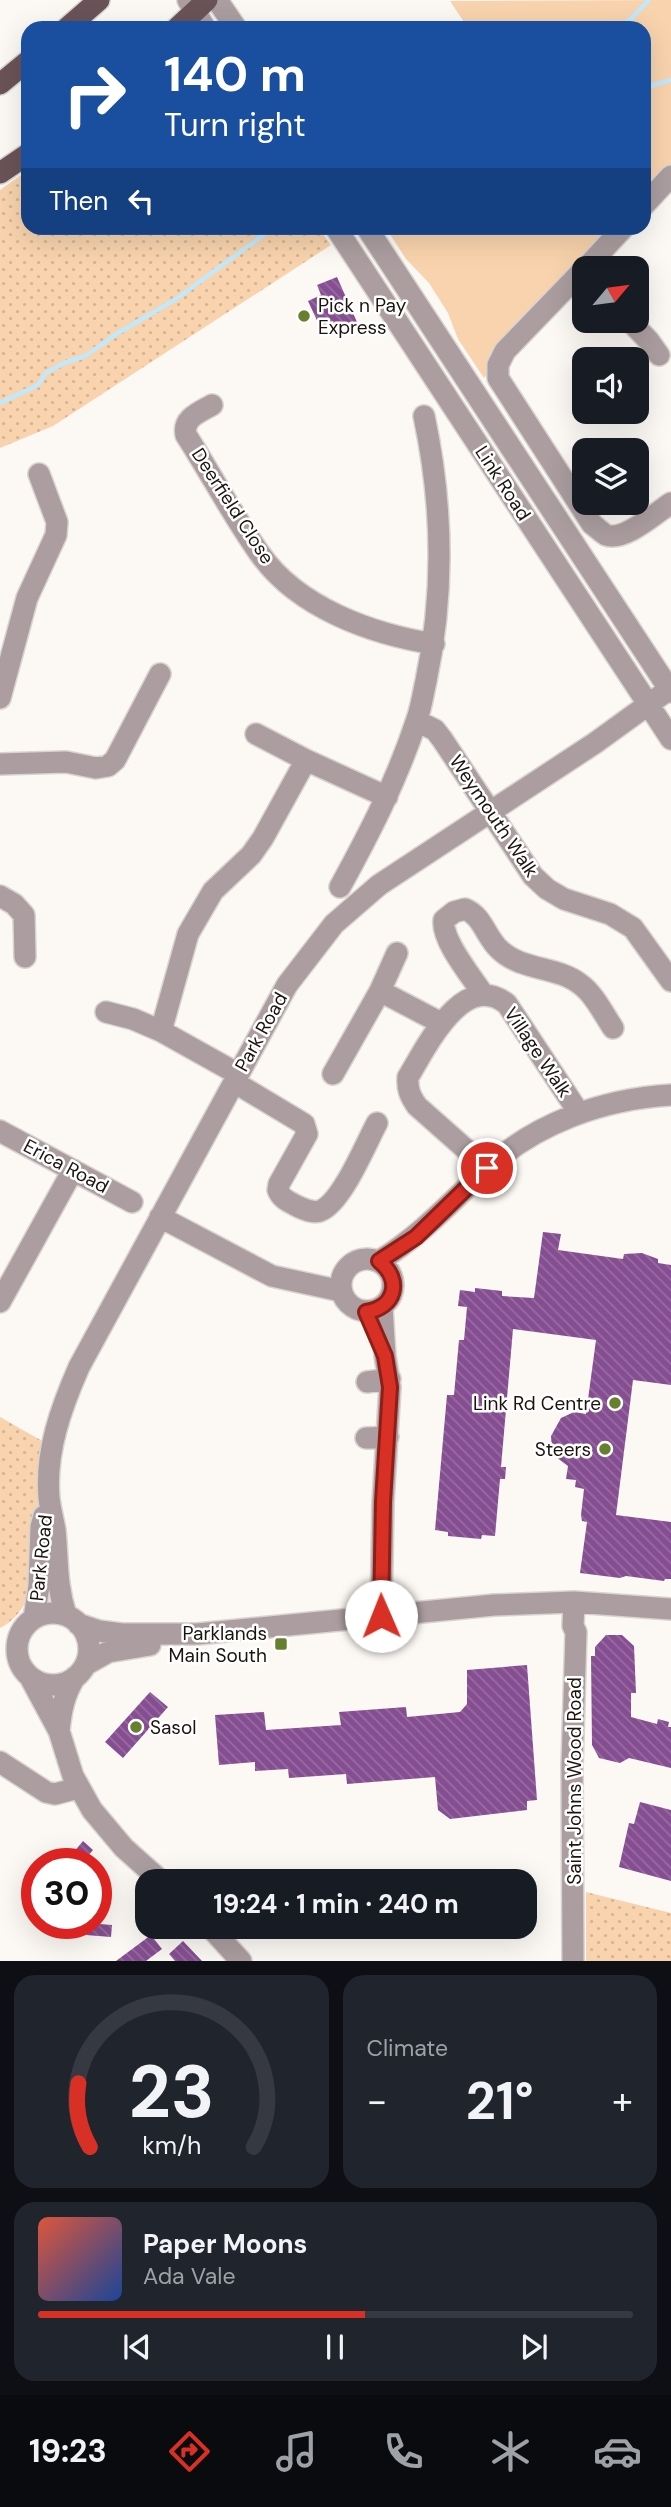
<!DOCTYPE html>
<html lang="en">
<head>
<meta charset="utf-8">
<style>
	:root { --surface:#171b24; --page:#20242c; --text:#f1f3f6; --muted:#9ea1a6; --line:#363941; --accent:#d93025 }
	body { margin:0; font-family:"DM Sans",sans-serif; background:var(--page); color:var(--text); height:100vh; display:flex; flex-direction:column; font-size:26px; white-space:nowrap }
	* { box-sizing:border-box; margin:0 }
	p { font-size:23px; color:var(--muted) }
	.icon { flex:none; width:38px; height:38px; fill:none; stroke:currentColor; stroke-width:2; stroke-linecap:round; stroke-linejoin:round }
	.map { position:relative; height:1961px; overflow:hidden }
	.details { display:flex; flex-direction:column; gap:14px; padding:14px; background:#0d0f14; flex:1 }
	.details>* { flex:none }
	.hud { position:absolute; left:21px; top:21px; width:630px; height:214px; border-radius:21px; box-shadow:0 7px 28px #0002; background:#1a4fa0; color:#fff; overflow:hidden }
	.needle { width:46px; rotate:61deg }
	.fabs { position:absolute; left:572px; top:256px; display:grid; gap:14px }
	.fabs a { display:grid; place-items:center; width:77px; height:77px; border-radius:14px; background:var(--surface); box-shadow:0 7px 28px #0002; font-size:35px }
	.speed { position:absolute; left:21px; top:1848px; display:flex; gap:14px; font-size:35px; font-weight:700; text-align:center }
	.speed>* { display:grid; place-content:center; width:91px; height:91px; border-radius:50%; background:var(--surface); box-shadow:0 7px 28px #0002; line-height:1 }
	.speed .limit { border:10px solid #d22; background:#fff; color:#111 }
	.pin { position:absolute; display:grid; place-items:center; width:60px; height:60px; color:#fff; margin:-30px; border:4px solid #fff; border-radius:50%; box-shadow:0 2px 7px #0007 }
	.me { position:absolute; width:77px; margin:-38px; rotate:359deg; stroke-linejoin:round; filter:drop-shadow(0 0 5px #0008) }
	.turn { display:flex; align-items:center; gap:24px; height:147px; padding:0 28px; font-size:32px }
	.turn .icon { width:91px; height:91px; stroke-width:2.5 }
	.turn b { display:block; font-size:49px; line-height:60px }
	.then { display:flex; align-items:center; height:66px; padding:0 28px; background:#0003; gap:14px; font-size:26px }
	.big { font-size:52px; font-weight:700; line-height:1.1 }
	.details .tile { flex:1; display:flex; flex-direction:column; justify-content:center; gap:10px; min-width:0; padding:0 24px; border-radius:21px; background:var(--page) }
	.details .dial { align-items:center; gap:0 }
	.dial svg { height:182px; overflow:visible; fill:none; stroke:var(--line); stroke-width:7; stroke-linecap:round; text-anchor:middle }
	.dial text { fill:var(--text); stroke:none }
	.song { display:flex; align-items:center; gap:21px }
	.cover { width:84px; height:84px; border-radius:10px; background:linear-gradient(135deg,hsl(10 70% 55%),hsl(220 70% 35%)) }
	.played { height:7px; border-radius:4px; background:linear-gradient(90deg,var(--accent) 55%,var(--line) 55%) }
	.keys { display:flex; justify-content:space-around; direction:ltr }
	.heat { display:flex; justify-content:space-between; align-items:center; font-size:38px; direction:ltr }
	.details .tiles { flex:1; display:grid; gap:14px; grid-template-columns:1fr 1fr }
	.tile:last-child { grid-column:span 2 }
	.trip { position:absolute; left:135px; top:1869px; width:402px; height:70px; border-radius:21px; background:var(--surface); box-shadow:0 7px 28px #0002; font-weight:700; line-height:70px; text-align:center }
	.dock { display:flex; height:112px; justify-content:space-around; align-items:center; background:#090b0e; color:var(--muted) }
	.dock .icon { width:49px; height:49px }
	.dock .selected { color:var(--accent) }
	.dock b { font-size:32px; color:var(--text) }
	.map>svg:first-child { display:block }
	.grass { fill:url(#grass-dots) }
	.park { fill:#f8d3ad }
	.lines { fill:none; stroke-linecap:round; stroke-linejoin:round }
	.stream { stroke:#c1e9fb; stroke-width:4.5 }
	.building { fill:url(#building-back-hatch) }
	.minor-casing { stroke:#d8d4cf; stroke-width:24 }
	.major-casing { stroke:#d8d4cf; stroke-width:24 }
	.minor { stroke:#ab9da0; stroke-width:21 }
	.major { stroke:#6a5358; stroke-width:21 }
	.route-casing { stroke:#8d1f18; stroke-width:18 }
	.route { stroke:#d93025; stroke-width:12 }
	.poi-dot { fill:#687f30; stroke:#fff; stroke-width:2.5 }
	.labels { text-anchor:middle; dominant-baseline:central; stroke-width:5; stroke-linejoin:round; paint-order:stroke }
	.poi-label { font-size:19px; fill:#1b140d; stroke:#fff; text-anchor:end }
	.street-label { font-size:19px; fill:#1b140d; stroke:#fff }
</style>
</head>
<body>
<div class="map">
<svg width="671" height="1961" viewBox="0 0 671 1961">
	<defs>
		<pattern id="grass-dots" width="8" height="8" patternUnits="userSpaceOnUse" patternTransform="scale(1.75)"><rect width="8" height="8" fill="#f8d3ad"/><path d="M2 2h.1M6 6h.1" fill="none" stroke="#d4b494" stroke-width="1.8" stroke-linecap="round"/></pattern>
		<pattern id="building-back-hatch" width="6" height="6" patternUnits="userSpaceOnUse" patternTransform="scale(1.75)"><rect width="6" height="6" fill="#864e92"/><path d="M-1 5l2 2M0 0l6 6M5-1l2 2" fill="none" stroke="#966e9d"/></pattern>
	</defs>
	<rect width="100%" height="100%" fill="#fcf8f4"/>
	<path class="grass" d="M28,170V228H319L331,245L53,426L0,448V190Z
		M0,1417L44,1442L41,1458L33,1579C28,1600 20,1618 0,1628Z
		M586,1892L671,1913V1961H586Z"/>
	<path class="park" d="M671,0V164L644,193V28H468L450,1Z
		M386,228H611L484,378L458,339L448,313L429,283L406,259Z"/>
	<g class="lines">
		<path class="stream" d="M622,28L649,0
			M644,88L671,80
			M0,403L38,385L46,373L64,363L85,356L118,333L176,299L273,228"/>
	</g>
	<path class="building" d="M337,277L357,322L337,330L333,321L320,327L308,301L321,295L317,285Z
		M543,1232L561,1234L558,1250L623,1259L624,1254L642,1253L658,1259V1263L671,1265V1385L633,1380L616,1515L671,1522V1579H665L664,1581L626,1576L620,1578L580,1573L587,1522L582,1521L581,1515L584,1489L575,1487L576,1480L566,1479L568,1466L556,1457L552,1450L551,1436L561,1418L574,1412L586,1414L596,1340L513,1329L501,1467H506L505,1479H500L495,1536L482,1535L481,1539L448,1536V1532L435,1530L447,1395H454L459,1340H464L467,1307L458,1306L460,1290L475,1292V1288L502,1291V1296L534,1298Z
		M606,1635H622L634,1646L636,1693H631V1717L657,1724L658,1719L669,1722L668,1727H671V1768L629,1758L620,1763L599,1758L592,1745L591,1656H595V1647Z
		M527,1665L537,1800L527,1801V1810L450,1819L438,1810L435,1777L347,1784L346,1774L289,1778L288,1769L255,1771V1762L219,1765L215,1715L264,1712L266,1730L341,1725L339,1712L406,1707L407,1717L460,1712L467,1704V1670Z
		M150,1692L168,1707L123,1758L105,1742Z
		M640,1802L671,1810V1881L619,1867L629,1823L634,1824Z
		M83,1841L93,1850L81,1864H64Z
		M87,1923L112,1925L111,1937L86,1935Z
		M151,1935L162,1949L146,1961H116Z
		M183,1941L202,1961H175L169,1954Z"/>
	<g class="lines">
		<g class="minor-casing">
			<path id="minor" d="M188,0L205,28
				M217,0L236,28
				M644,205L671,176
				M336,228L671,739
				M367,228L671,692
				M586,268L623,228
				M584,269L505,351L498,365V378L592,524C596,527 601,532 606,535C624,542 656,513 671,503
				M629,320L649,341L659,355
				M212,405C200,412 182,418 186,435C211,474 233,516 260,554C298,608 372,634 434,644
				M0,698L27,598L56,535L57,522L39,474
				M417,721L435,730L442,739L533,876L547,889L564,899L610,914L633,928L671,981
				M256,734L306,760
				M0,764L66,762L96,768L108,766L115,760L160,674
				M340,887C369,834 397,780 416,722C421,709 423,694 426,681C445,591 443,505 424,416
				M0,896L14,904L24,915L25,957
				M380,991L441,1023
				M483,994C472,977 441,940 444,920L454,912L465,909C483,916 486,938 500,950C522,971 557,966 580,984C594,994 603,1013 613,1028
				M106,1012L133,1019L161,1031
				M238,1074L161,1031L188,934L213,891L251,855L263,838L306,760L387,797
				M333,1074L380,991L397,953
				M234,1082L304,1124L307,1134L279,1184L278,1190C282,1200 290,1202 299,1207C306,1210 312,1213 320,1211C342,1203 366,1143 377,1123
				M0,1131L132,1202
				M487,1168L417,1106C410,1096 407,1089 408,1077C426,1048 463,969 507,1004L579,1113
				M160,1217L272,1276L341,1291
				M341 1285a26 26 0 1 1 52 0a26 26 0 1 1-52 0Z
				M379,1261C420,1236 450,1203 485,1170C535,1123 603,1099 671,1095
				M0,1302L73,1170
				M367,1382L390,1379
				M366,1438L388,1437
				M17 1649a36 36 0 1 1 72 0a36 36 0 1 1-72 0Z
				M66,1615C56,1585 58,1560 55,1530C53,1519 50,1508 49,1498C45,1452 61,1408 79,1367L287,985L334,924L379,885L595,743L671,688
				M381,1616L383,1502L390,1387L385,1356L382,1307
				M34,1618L39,1586L41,1527L44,1516
				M78,1624L99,1631L122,1634H197L494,1605L574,1602L671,1609
				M85,1665L108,1652L150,1645
				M30,1677L59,1731L73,1776L92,1810L124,1848L161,1881
				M59,1731C61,1710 64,1695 75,1677
				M0,1762L46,1792L55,1794L78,1788
				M210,1927L241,1961
				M573,1961L572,1766L576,1632L573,1626L574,1602"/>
		</g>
		<g class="major-casing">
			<path id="major" d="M67,28L99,0
				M177,28L207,0
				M0,84L28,61
				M0,173L28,154"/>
		</g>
		<use href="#minor" class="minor"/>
		<use href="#major" class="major"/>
	</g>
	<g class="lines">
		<g class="route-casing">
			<path id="route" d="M381,1616L383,1502L390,1387L385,1356L366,1312C395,1308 403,1280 379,1261L416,1237L487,1168"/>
		</g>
		<use href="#route" class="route"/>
	</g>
	<g class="poi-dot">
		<circle cx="304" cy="316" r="7"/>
		<circle cx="615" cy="1403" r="7"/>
		<circle cx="605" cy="1449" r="7"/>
		<rect x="274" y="1637" width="14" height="14" rx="3.5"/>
		<circle cx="136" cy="1727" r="7"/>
	</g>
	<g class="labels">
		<g class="poi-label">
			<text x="318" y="305" text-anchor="start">Pick n Pay<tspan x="318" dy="22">Express</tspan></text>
			<text x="601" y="1403">Link Rd Centre</text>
			<text x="591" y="1449">Steers</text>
			<text x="267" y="1633">Parklands<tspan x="267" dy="22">Main South</tspan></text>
			<text x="150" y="1727" text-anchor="start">Sasol</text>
		</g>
		<g class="street-label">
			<text transform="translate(503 483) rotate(57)">Link Road</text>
			<text transform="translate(233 506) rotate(57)">Deerfield Close</text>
			<text transform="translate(494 816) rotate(56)">Weymouth Walk</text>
			<text transform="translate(261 1032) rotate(-61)">Park Road</text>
			<text transform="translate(538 1052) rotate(56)">Village Walk</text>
			<text transform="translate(66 1166) rotate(28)">Erica Road</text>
			<text transform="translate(41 1558) rotate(-84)">Park Road</text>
			<text transform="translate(574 1781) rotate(-90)">Saint Johns Wood Road</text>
		</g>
	</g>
</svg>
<div class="fabs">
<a><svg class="needle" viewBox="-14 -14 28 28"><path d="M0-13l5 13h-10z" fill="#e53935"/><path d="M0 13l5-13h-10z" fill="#9ea1a6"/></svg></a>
<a><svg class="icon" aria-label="sound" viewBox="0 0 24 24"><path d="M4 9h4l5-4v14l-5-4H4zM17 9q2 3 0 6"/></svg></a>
<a><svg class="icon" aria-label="layers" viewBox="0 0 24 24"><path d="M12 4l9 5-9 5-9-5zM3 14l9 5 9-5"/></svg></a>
</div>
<div class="speed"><div class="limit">30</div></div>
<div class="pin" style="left:487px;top:1168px;background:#d93025"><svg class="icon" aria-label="arrive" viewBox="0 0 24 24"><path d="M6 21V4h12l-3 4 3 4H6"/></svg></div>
<svg class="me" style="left:381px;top:1616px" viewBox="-20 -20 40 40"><circle r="19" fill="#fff"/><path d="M0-13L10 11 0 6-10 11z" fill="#d93025"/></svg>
<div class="trip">19:24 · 1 min · 240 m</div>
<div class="hud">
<div class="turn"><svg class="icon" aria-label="right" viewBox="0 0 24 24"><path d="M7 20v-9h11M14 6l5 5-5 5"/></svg><div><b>140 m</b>Turn right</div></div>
<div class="then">Then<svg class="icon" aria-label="left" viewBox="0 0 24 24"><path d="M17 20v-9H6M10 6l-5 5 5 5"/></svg></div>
</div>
</div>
<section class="details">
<div class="tiles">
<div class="tile dial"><svg viewBox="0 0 100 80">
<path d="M14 69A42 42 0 1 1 86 69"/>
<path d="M14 69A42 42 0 0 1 9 41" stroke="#d93025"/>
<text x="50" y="56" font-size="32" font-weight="700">23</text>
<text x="50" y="72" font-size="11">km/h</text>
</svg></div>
<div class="tile"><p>Climate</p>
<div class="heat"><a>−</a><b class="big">21°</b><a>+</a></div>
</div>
<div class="tile">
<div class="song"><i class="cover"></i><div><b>Paper Moons</b><p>Ada Vale</p></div></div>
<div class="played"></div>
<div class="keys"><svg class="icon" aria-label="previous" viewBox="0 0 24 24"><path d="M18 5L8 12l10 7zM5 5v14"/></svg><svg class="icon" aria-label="pause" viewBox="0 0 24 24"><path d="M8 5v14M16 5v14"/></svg><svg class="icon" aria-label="next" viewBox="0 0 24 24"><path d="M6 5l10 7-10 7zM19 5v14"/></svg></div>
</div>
</div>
</section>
<nav class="dock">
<b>19:23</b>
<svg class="icon selected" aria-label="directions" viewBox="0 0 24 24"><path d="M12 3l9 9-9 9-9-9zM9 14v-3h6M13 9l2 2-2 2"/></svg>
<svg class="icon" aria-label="music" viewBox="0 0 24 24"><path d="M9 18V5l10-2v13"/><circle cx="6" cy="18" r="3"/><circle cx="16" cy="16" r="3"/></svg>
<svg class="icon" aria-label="phone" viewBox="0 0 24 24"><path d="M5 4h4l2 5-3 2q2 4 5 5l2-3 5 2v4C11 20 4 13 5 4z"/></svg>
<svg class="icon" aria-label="climate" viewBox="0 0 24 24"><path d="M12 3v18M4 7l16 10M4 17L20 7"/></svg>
<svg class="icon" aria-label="car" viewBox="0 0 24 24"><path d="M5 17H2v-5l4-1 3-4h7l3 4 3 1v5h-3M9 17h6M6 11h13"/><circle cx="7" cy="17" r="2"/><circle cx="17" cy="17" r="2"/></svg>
</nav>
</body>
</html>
